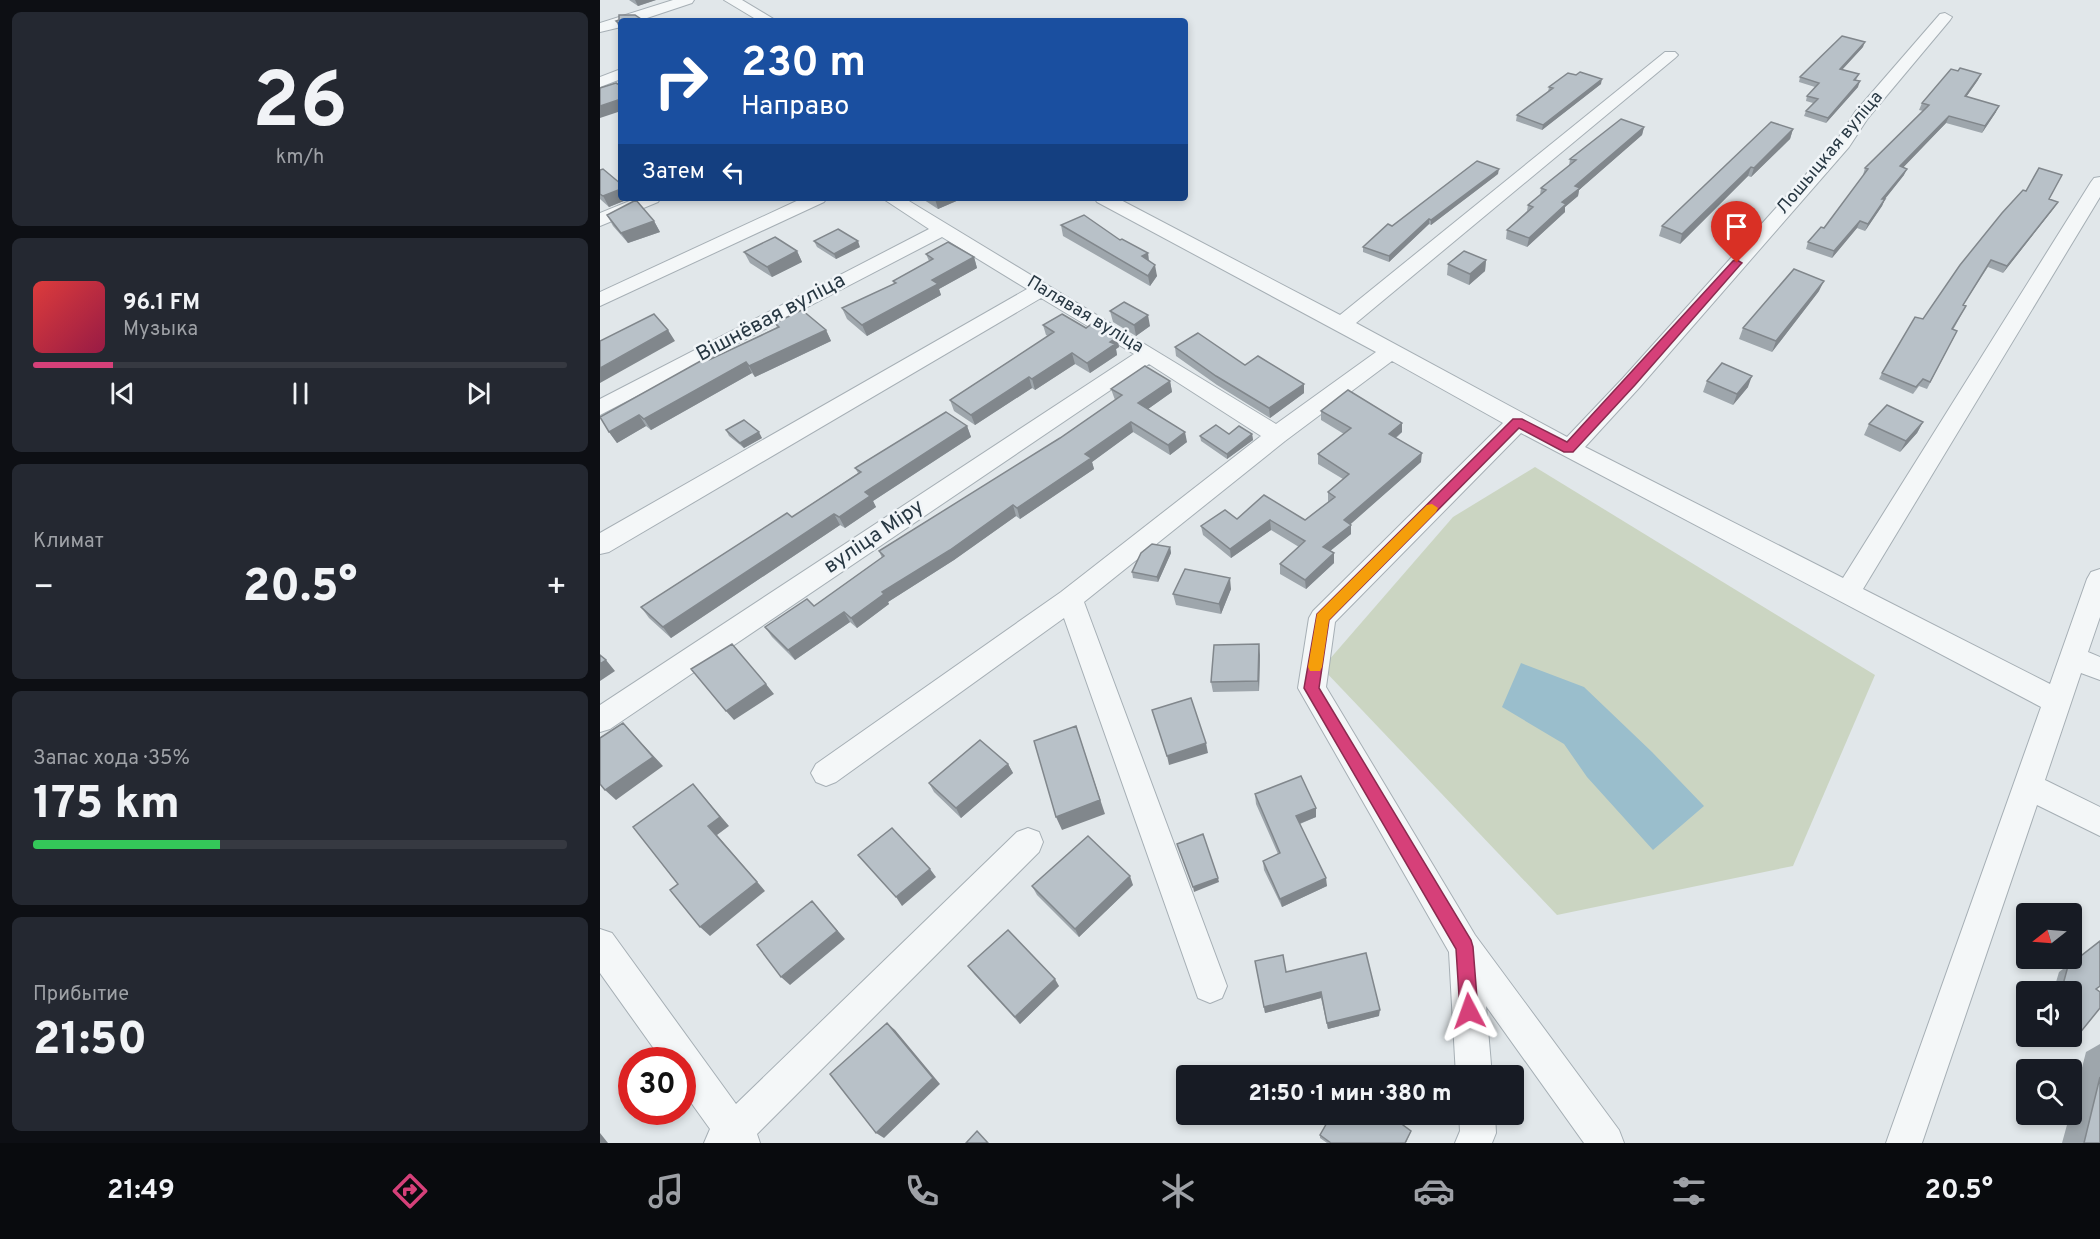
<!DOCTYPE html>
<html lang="ru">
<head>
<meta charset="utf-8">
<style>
	:root { --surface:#171b24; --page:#242831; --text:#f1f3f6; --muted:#9ea1a6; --line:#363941; --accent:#d64079 }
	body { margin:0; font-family:Overpass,sans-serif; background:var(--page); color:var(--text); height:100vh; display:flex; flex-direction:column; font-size:22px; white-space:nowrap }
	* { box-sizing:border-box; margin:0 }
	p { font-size:20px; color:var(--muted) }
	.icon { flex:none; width:33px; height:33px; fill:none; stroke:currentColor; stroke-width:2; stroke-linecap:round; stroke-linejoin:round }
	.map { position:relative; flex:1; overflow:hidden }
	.sheet { display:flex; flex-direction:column; gap:12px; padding:12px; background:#0d0f14; width:600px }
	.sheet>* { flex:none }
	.guide { position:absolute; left:18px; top:18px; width:570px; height:183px; border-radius:6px; box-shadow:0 3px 9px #0003; background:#1a4fa0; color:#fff; overflow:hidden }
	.needle { width:39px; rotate:253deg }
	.fabs { position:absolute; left:1416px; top:903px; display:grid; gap:12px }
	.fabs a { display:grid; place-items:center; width:66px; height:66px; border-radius:6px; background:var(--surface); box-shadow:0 3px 9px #0003; font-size:30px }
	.speed { position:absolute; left:18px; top:1047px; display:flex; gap:12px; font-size:30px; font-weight:700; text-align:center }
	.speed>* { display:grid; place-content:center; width:78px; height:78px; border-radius:50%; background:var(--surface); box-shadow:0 3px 9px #0003; line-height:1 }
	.speed .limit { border:9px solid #d22; background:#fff; color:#111 }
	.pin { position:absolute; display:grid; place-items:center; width:51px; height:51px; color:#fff; margin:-62px -26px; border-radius:50% 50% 50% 0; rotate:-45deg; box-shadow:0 0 6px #0007 }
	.pin .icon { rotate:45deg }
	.me { position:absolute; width:66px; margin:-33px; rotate:356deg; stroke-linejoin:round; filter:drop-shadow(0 0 4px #0008) }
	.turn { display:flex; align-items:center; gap:21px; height:126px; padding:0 24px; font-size:27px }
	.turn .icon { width:78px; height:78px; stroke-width:2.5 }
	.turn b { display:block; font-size:42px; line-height:51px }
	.then { display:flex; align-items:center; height:57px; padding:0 24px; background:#0003; gap:12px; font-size:22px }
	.big { font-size:45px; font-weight:800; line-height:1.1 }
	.sheet .card { flex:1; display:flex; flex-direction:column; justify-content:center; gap:9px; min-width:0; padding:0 21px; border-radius:9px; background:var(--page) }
	.sheet .dial { align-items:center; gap:0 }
	.dial b { font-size:78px; line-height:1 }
	.song { display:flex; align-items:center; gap:18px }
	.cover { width:72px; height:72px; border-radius:9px; background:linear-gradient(135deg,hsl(0 70% 55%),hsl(340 70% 35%)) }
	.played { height:6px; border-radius:3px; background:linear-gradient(90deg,var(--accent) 15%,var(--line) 15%) }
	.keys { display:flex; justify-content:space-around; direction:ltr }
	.heat { display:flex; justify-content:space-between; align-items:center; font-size:33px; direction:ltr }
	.charge { height:9px; border-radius:4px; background:linear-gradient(90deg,#34c759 35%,var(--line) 0) }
	.trip { position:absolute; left:576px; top:1065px; width:348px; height:60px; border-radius:6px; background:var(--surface); box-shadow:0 3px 9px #0003; font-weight:800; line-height:60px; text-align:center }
	.menu { display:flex; height:96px; justify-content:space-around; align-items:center; background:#090b0e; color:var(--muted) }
	.menu .icon { width:42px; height:42px }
	.menu .on { color:var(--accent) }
	.menu b { font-size:27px; color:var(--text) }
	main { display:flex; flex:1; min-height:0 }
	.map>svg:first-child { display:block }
	.green { fill:#cbd5c2 }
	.water { fill:#9abecc }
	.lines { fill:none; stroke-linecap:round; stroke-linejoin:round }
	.minor-casing { stroke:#a6afb5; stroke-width:2 }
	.minor { fill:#f4f7f8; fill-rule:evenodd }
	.wall { fill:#9ea6ac }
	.shaded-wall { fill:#81878c }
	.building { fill:#b8c1c8; stroke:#81878c; stroke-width:1.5 }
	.route { fill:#d64079; stroke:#8b2a4f; stroke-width:1.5 }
	.slow { fill:#f59e0b }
	.labels { text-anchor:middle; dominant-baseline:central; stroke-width:5; stroke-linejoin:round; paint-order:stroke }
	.far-street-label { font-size:18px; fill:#283843; stroke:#f1f5f8 }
	.street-label { font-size:21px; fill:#283843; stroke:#f1f5f8 }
</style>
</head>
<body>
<main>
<section class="sheet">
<div class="card dial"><b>26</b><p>km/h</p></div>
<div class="card">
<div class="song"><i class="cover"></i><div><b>96.1 FM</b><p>Музыка</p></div></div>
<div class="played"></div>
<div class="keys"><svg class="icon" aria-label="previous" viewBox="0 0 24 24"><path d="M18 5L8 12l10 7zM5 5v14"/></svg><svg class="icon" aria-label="pause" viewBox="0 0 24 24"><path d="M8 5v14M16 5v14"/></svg><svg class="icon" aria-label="next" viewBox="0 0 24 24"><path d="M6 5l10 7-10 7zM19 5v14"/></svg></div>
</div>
<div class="card"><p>Климат</p>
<div class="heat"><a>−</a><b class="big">20.5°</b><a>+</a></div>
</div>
<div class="card"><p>Запас хода · 35%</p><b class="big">175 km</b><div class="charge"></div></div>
<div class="card"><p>Прибытие</p><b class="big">21:50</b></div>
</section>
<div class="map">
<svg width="1500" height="1143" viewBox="0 0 1500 1143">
	<rect width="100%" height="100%" fill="#e1e7ea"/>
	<path class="green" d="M935,467L1275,675L1193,866L957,915L722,668L853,517Z"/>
	<path class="water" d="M921,663L984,687L1052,752L1104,806L1053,850L987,777L964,744L902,707Z"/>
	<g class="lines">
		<g class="minor-casing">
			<path id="minor" d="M73,0H94L92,3L38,21H21V27L0,32V23Z
				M124,0H142L177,21H159Z
				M1345,13L1352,17L1350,20L1268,118L1249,147L1039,388L985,447L1243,578L1491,182L1494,178L1500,177V197L1263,589L1450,684L1487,579L1491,572L1500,569V617L1488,652L1500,657V680L1481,673L1445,780L1500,807V836L1437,805L1322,1143H1286L1441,707L921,433L735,622L726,687L875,935L1019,1130L1024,1143H984L886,1006L892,1076H856L849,952L698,688L709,618L713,611L903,423L792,361L685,441L484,602L627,986L622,998L610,1003L598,998L464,618L236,782L226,786L216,782L211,773L216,764L461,592L661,436L549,364L10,729L0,732V705L534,354L441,298L9,552L0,554V533L427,289L342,237L0,415V399L329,229L282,198H304L676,424L776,352L497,202L494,198H517L740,315L1065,52H1075L1078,55L1075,58L756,323L967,437L1023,378L1237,140L1255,112L1340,14Z
				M21,69V79L0,87V77Z
				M37,198H61L58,202L0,226V213Z
				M203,198H227L224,202L0,306V292Z
				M428,828L439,832L443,842L439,852L157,1134L160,1143H104L110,1129L82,1090V1060H62L0,973V929L12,933L136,1104L417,832Z
				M859,1114H895L896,1133L892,1143H855L860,1131Z"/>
		</g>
		<use href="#minor" class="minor"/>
	</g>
	<path class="wall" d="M29,0H56L38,6Z
		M16,21H21V31L20,30Z
		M1263,47L1242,70L1259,74L1256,80L1258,87L1226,123L1204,116L1206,111L1213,103L1206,101L1207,96L1215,87L1199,82L1200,77Z
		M1378,80L1366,97L1396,112L1382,133L1346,123L1303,167L1304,175L1285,199L1282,206L1265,231L1257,228L1232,258L1206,249L1208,242L1224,228L1264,175H1263L1265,168L1323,111L1319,110L1322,103Z
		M1001,84L942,130L916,121L917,115L948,92L949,87Z
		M1044,127L1042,135L979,190L978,196L965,207V212L927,247L906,239L907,230L927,211L928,205L940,195L941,188L969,166L970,159Z
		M1193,129L1190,139L1151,177L1148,176L1080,244L1059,236L1062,226Z
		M0,170L21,198H31L9,207L0,199Z
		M898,174L831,225L829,224L789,262L763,252V247L792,226Z
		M1426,191L1449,199L1454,208L1403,273L1388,267L1363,305L1366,306L1353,330L1357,331L1327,389L1319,386L1313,394L1279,379L1282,373L1323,319Z
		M321,198H360L361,199L338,209Z
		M7,215L54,221L60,232L28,243L13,226Z
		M461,225L520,240L548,253L549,261L557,276L550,286L463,236Z
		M214,241L260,247L236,259L217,247Z
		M197,251L202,262L172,277L150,263L144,252Z
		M326,254L374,257L377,268L339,289L341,295L267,336L247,319L242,308L294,284L293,281L329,261Z
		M886,260L885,271L869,285L847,275L848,264Z
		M1219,291L1172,352L1139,339L1143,328Z
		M510,311L550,326L536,336L513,322Z
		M175,323L226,330L231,341L155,377L152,373L51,430L46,426L17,443L9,432L109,360L177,327Z
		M443,325L486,328L517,337L519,347L516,349L517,355L490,373L475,364L435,390L432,388L375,425L354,411L350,400L448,336L446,335Z
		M575,347L645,365L704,384V393L670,418L617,385L576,356Z
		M570,381L572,392L548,409L587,442L570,455L533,432L492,462L494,469L420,519L416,516L354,560L288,602L289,604L257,628L250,622L195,660L172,637L165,627L214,606L282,558L279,551L460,438L515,400L511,389Z
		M1107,381L1148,387L1133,405L1103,392Z
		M721,411L802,423V432L796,438L821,462L750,524L751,534L730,551L734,563L706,589L680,574V564L699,547L671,530L631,558L603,535L601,526L637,519L705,520L728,502V492L743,479L718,464V454L744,434L721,420Z
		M1323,422L1317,433L1300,452L1264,435L1269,424Z
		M367,426L371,437L273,501L276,507L245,528L240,525L71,638L49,618L41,607L192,517L258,473L255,468Z
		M126,430L162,438L144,448L129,436Z
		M629,434H652L653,440L627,459L601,441L600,436Z
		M570,547L571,553L558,582L533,578L532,572Z
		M631,589L621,614L576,605L573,594Z
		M660,655L659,691L613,692L611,682Z
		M408,764L413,773L361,818L334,792L329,783Z
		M655,794L716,817L700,824L727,886L682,907L664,870L663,861L678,854L656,804Z
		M533,885L479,937L437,895L432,886Z
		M1500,941L1479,1034L1469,1040L1464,1036H1472V992H1453L1459,972Z
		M655,961L686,972L779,1016L728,1029L721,998L665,1013Z
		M368,966L459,986L420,1024L374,974Z
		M1500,1044V1143H1462L1470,1114H1472V1107L1486,1052Z
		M811,1131L806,1143H727L720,1138V1135Z"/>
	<path class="shaded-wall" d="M35,0H56L38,6Z
		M1265,42L1263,47L1238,74L1240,69Z
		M1381,74L1378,80L1362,103L1365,96Z
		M1002,79L1001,84L942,130L943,125Z
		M1260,81L1258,87L1226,123L1228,118Z
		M21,99V111L0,118V106Z
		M1399,106L1396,112L1382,133L1385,126Z
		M1349,116L1346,123L1298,173L1300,166Z
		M1044,127L1042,135L979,190L978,196L965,207V212L927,247L929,238L975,186Z
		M1193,129L1190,139L1151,177L1154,168Z
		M1151,167L1148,176L1080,244L1082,234Z
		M899,169L898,174L831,225V220Z
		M1307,169L1304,175L1280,205L1282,199Z
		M21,189V198H31L9,207L3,196Z
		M336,198H360L361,199L338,209L335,199Z
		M1285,199L1282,206L1265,231L1268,224Z
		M1458,202L1454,208L1403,273L1407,266Z
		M829,219V224L789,262V256Z
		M54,221L60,232L28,243L21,233Z
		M1260,221L1257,228L1232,258L1234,251Z
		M258,241L260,247L236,259L234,254Z
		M197,251L202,262L172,277L167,267Z
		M548,253L549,264L542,256Z
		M374,257L377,268L339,289L341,295L267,336L262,325L332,280Z
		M886,260L885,271L869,285L870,274Z
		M555,265L557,276L550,286L548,276Z
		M1224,281L1219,291L1172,352L1176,341Z
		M548,315L550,326L536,336L534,325Z
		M68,330L75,341L0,383V368Z
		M226,330L231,341L155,377L149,366Z
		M517,337L519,347L516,349L517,355L490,373L487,363L510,342Z
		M472,353L475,364L435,390L432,379Z
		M146,362L152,373L51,430L44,419Z
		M1152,376L1148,387L1133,405L1137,394Z
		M429,377L432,388L375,425L371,415Z
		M570,381L572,392L541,414L538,403Z
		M704,384V393L670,418L669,408Z
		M39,415L46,426L17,443L9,432Z
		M531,422L533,432L492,462L494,469L420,519L417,508L485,454Z
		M1323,422L1317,433L1300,452L1306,441Z
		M802,423V432L789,443V434Z
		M367,426L371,437L273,501L276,507L245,528L239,517L265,492Z
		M159,432L162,438L144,448L140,443Z
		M585,432L587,442L570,455L568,445Z
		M652,434L653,440L627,459V454Z
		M822,453L821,462L744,530V520Z
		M413,505L416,516L354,560L288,602L289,604L257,628L251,618L282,592Z
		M234,514L240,525L71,638L63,627Z
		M670,520L671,530L631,558L630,549Z
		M751,525V534L724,556L723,547Z
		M570,547L571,553L558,582L557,577Z
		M734,553V563L706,589L705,580Z
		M630,578L631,589L621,614L619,604Z
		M244,612L250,622L195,660L188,650Z
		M659,644L660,655L659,691L658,681Z
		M6,660L15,671L0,681V664Z
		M166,684L174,694L134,720L126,711Z
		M23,723L63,766L16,800L5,790Z
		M476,726L505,814L462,830L456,817Z
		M606,743L608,753L569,765L567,756Z
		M408,764L413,773L361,818L356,808Z
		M93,784L129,826L117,835L165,891L110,936L100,927L108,826Z
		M716,808V817L696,825V816Z
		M330,869L336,877L302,906L296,897Z
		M530,876L533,885L479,937L475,929Z
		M618,878L619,882L594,892L593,887Z
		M726,878L727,886L682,907L680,899Z
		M212,901L245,939L190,985L181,977Z
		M455,979L459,986L420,1024L415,1017Z
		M721,992V998L665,1013L664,1007Z
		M780,1010L779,1016L728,1029L727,1023Z
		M287,1023L295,1030L340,1084L284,1138L276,1133Z
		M0,1133L8,1143H0Z"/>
	<path class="building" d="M19,15H35L44,21H21V25L16,21L19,20Z
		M1242,36L1265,42L1240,69L1259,74L1254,80L1260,81L1228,118L1206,111L1218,99L1207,96L1219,83L1200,77Z
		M1360,68L1381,74L1365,96L1399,106L1385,126L1349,116L1300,166L1307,169L1282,199H1285L1268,224L1260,221L1234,251L1208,242L1221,227L1224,228L1268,169L1265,168L1329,105L1322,103L1351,69L1358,71Z
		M980,72L1002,79L943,125L917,115L953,88L949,87L968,73L976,75Z
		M16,83L21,86V99L0,106V88Z
		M1021,119L1044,127L975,186L980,188L962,202L966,204L929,238L907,230L933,207L928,205L946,190L941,188L976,160L970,159Z
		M1171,122L1193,129L1154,168L1151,167L1082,234L1062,226Z
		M877,161L899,169L831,220L829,219L789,256L763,247L788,224L792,226Z
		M1439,168L1462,175L1449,199L1458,202L1407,266L1391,260L1363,305L1366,306L1352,329L1357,331L1330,382L1323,379L1316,387L1282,373L1315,317L1323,319L1360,265L1402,213L1423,190L1426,191Z
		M3,169L21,184V189L3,196L0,194V170Z
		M36,200L54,221L21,233L7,215Z
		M484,215L520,240L522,239L548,253L542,256L555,265L548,276L461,225Z
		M238,229L258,241L234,254L214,241Z
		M175,237L197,251L167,267L144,252Z
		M348,242L374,257L332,280L338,284L262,325L242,308L296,283L293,281L333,259L326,254Z
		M864,251L886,260L870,274L848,264Z
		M1194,269L1224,281L1176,341L1143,328Z
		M524,302L548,315L534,325L510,311Z
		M202,310L226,330L149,366L146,362L44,419L39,415L9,432L0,417L106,358L109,360L179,327L175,323Z
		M54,314L68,330L0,368V341Z
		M462,314L486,328L493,323L517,337L510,342L515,344L487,363L472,353L432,379L429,377L371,415L350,400L454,332L443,325Z
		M598,333L645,365L658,356L704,384L669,408L616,376L575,347Z
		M1122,363L1152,376L1137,394L1107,381Z
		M545,366L570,381L538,403L585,432L568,445L531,422L485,454L491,458L417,508L413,505L350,550L282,592L284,594L251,618L244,612L188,650L165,627L207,599L214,606L284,556L279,551L460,438L522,395L511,389Z
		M748,390L802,423L789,434L822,453L744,520L751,525L723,547L734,553L705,580L680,564L705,541L670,520L630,549L601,526L625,510L637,519L664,495L705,520L735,497L728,492L749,474L718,454L751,428L721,411Z
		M1287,405L1323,422L1306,441L1269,424Z
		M346,412L367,426L265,492L270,496L239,517L234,514L63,627L41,607L187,513L192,517L261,472L255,468Z
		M144,420L159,432L140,443L126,430Z
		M616,425L629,434L639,426L652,434L627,454L600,436Z
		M552,544L570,547L557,577L532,572L541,553Z
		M585,569L630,578L619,604L573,594Z
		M132,644L166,684L126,711L91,669Z
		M659,644L658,681L611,682L614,645Z
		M0,655L6,660L0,664Z
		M591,698L606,743L567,756L552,710Z
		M23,723L53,757L5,790L0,784V738Z
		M476,726L500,800L456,817L434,741Z
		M380,740L408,764L356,808L329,783Z
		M701,776L716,808L696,816L726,878L680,899L663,861L680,853L655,794Z
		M93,784L120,817L108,826L157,882L100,927L70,890L78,884L33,827Z
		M292,828L330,869L296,897L258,855Z
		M603,834L618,878L593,887L577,844Z
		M488,836L530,876L475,929L432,886Z
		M212,901L237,931L181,977L157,945Z
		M408,930L455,979L415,1017L368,966Z
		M1500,941V986L1496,989L1500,992V1008L1479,1034L1472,1028V992H1461L1468,966Z
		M766,953L780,1010L727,1023L721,992L664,1007L655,961L683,955L686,972Z
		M287,1023L333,1078L276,1133L230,1074Z
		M1500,1077V1143H1484Z
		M732,1114H788L811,1131L805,1143H731L720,1135Z
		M377,1131L388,1143H366Z"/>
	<path class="route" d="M1137,260L1142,263L1140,265L1035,385L973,452H964L919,428L729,620L719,688L871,940L873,947L878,1011L876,1017L869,1020L863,1017L860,1011L856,949L704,688L717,614L913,419H922L967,442L1133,261Z"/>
	<path class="slow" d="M832,504L838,508L836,512L729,620L722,667L720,671H710L708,667L717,614L827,505Z"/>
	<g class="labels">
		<g class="far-street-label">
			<text transform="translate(1230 153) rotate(-50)">Лошыцкая вуліца</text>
			<text transform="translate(485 315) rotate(31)">Палявая вуліца</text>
		</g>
		<g class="street-label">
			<text transform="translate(171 318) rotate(-28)">Вішнёвая вуліца</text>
			<text transform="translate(274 537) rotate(-34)">вуліца Міру</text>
		</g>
	</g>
</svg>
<div class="fabs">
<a><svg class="needle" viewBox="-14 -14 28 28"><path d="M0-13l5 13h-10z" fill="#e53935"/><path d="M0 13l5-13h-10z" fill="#9ea1a6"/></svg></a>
<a><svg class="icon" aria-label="sound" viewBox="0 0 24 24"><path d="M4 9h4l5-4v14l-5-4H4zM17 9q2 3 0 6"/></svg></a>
<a><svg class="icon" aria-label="search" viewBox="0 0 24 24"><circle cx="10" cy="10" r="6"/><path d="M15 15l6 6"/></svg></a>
</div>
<div class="speed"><div class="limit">30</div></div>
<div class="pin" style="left:1137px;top:263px;background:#d93025"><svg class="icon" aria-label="arrive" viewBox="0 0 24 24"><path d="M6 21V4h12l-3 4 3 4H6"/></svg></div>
<svg class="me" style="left:869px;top:1011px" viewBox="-20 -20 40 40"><path d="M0-17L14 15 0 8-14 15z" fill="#d64079" stroke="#fff" stroke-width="4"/></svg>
<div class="trip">21:50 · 1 мин · 380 m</div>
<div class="guide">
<div class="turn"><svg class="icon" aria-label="right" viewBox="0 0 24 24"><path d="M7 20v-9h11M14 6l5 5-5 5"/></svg><div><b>230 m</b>Направо</div></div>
<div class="then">Затем<svg class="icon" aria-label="left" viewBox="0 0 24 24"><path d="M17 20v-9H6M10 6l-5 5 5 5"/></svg></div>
</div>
</div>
</main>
<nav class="menu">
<b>21:49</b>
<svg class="icon on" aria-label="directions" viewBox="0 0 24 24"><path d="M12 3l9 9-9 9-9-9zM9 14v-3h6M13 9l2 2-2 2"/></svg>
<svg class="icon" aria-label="music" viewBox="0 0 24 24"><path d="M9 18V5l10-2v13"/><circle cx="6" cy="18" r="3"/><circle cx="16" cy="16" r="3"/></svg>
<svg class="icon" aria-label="phone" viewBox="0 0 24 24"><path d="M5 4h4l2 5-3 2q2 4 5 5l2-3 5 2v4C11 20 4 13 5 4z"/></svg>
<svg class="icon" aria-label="climate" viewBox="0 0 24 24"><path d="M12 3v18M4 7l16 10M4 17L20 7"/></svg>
<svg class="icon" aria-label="car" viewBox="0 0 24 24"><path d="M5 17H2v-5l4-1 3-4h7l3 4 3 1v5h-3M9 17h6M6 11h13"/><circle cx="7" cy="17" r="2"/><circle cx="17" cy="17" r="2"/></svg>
<svg class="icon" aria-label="filters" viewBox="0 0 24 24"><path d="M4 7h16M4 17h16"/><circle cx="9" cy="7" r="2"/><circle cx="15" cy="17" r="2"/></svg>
<b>20.5°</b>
</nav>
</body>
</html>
